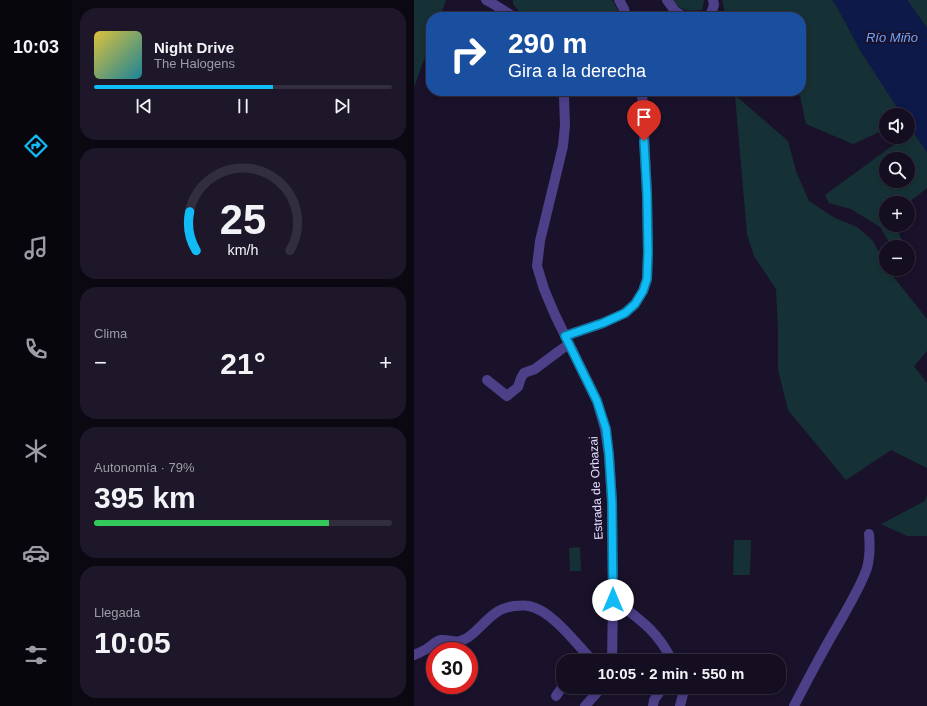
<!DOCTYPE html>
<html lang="es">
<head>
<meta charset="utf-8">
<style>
	:root { --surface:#140e20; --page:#1d1729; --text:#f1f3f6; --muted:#9d9ca5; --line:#332e3e; --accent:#11bcf6 }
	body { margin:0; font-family:Helvetica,sans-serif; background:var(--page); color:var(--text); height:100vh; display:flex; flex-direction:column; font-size:15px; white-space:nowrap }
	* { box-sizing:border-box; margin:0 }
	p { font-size:13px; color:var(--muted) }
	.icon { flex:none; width:22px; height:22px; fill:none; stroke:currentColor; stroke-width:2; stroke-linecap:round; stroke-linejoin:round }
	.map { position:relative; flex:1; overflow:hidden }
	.drawer { display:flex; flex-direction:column; gap:8px; padding:8px; background:#0b0812; width:342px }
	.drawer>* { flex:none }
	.hud { position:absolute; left:12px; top:12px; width:380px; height:84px; border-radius:16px; box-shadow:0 2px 6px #0003,0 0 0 1px var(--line); background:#1a4fa0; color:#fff; overflow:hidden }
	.tools { position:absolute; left:465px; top:108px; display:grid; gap:8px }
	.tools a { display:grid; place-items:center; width:36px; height:36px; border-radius:50%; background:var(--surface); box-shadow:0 2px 6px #0003,0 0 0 1px var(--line); font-size:20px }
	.speed { position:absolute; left:12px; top:642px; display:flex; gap:8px; font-size:20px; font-weight:700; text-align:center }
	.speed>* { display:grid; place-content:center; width:52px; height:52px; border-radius:50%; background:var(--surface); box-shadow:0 2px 6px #0003,0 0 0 1px var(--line); line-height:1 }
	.speed .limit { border:6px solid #d22; background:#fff; color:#111 }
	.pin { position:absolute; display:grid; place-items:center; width:34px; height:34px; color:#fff; margin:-41px -17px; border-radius:50% 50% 50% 0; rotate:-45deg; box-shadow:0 0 4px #0007 }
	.pin .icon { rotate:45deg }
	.me { position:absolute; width:44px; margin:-22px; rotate:0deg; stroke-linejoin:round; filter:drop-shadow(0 0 3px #0008) }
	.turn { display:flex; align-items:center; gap:14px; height:84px; padding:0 16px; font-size:18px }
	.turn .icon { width:52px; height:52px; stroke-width:2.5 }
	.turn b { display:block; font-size:28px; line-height:34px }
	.big { font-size:30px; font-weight:600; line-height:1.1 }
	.drawer .tile { flex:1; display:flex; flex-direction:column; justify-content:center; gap:6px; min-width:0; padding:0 14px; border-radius:16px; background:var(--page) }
	.drawer .dial { align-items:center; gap:0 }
	.dial svg { height:104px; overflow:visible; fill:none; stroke:var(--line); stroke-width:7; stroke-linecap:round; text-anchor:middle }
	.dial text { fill:var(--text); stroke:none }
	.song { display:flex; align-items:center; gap:12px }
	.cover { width:48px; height:48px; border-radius:6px; background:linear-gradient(135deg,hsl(50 70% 55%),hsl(190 70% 35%)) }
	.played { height:4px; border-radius:2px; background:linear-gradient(90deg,var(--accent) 60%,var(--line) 60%) }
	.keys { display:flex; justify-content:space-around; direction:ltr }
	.heat { display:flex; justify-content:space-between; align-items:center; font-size:22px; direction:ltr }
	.charge { height:6px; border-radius:3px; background:linear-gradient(90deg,#34c759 79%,var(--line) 0) }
	.trip { position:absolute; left:142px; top:654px; width:230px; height:40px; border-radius:16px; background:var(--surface); box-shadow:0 2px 6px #0003,0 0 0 1px var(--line); font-weight:600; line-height:40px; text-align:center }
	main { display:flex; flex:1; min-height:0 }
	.dock { display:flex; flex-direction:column; width:72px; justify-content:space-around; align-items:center; background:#08060d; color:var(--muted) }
	.dock .icon { width:28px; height:28px }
	.dock .on { color:var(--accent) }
	.dock b { font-size:18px; color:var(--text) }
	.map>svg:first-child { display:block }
	.green { fill:#163135; fill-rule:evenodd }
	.water { fill:#0d1a49 }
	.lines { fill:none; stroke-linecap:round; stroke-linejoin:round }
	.minor { stroke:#4d3f88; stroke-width:10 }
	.route-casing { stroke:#0b7aa0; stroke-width:10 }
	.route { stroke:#11bcf6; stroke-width:7 }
	.labels { text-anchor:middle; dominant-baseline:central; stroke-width:4; stroke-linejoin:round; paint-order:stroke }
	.street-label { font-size:12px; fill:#e6defe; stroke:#1a122b }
	.water-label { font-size:13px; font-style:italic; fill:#70a5fa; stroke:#1a122b }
</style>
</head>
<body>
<main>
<nav class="dock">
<b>10:03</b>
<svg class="icon on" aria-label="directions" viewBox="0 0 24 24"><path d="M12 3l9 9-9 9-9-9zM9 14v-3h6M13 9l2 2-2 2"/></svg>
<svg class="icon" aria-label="music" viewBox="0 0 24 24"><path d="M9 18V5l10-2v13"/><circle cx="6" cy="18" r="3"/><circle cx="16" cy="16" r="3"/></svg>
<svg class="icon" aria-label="phone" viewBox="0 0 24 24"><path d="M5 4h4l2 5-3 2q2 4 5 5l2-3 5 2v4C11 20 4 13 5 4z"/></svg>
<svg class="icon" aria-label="climate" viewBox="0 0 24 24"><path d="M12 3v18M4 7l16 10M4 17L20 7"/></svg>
<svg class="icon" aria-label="car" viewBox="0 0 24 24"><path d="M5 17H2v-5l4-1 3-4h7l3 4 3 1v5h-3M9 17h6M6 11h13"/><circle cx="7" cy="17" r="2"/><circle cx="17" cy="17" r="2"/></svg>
<svg class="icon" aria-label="filters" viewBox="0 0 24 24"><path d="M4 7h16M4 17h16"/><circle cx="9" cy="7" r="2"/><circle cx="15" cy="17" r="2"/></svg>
</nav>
<section class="drawer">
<div class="tile">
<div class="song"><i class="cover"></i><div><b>Night Drive</b><p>The Halogens</p></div></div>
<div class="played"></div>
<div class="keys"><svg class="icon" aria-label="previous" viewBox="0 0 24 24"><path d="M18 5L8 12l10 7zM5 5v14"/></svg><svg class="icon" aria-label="pause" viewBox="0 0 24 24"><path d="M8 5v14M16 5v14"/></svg><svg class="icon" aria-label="next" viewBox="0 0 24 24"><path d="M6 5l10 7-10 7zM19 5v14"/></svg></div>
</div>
<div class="tile dial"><svg viewBox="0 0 100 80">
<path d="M14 69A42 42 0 1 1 86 69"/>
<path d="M14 69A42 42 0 0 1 9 39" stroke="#11bcf6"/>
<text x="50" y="56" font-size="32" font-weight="700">25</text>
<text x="50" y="72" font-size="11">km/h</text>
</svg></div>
<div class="tile"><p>Clima</p>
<div class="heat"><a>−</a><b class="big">21°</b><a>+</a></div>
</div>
<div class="tile"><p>Autonomía · 79%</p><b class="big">395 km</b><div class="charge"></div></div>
<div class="tile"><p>Llegada</p><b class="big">10:05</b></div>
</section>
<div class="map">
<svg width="513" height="706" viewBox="0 0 513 706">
	<rect width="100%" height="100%" fill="#1a122b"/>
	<path class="green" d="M0,0H32L26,17H17V41L0,87Z
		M99,0H198L205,12L206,17H110L99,4Z
		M259,0H290V1L288,10C274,11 268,12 259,0Z
		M308,0H418L422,5L446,50L488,115H472V129L439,144L392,124L386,96L379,91H387V17H312Z
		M493,0H513V28Z
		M321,95L374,141L382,171L395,201L421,218L443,227L458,240L472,264V269H475L478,275L513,319V351L500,366L513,383V468L477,450L432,480L374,410L364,370V328L362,289L340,256L333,234Z
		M494,125L513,152V188L494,203H472V225H481L491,247H478L466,227L437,209L415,203L411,195L489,138V137H494ZM472,159H494V181H472Z
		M513,495V536H493L467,524L511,501Z
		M320,540H337L336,575H319Z
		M166,547L167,571H156L155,548Z"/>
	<path class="water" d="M418,0H493L513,28V152L494,125V115H488L446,50L422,5Z"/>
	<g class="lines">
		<path class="minor" d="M72,0L81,5L100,17
			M205,0L210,9L212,17
			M253,0L261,11L270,17
			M294,17L296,16L300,5L299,0
			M148,91L150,97L151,125L149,146L126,241L123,266L130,289L141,315L183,401L191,429L195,455L198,502L199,600L198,661
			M151,336L189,323L211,313L221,304L229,291L233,279L234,252L233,195L228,91
			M73,380L93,396L104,387L107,378L110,373L121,369L145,351L155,344
			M199,600L204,603C228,621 245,633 258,661
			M0,655C4,653 10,651 14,648C18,645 22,641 27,640C36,639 42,645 53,638C64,631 72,619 83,612C88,608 94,607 100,606C104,606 110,605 115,606C139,611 162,644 179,661
			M142,696L149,686
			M171,706L188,687
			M239,706L240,700L249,687
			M266,706L270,690L269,687
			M380,706C394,679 408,652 424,625C433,609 447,586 453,568C456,557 456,545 455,534"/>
	</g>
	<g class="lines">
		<g class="route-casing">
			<path id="route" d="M199,600L198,502L195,455L192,429L183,401L151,336L189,323L211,313L221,304L229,291L233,279L234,252L233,195L230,141"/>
		</g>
		<use href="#route" class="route"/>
	</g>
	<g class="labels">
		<g class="street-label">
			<text transform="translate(182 488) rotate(-93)">Estrada de Orbazai</text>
		</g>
		<g class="water-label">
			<text x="478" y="37">Río Miño</text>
		</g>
	</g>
</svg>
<div class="tools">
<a><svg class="icon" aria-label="sound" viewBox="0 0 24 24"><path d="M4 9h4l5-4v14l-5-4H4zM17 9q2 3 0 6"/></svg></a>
<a><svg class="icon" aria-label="search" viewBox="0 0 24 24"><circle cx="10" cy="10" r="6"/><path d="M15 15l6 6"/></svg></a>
<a>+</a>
<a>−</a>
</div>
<div class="speed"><div class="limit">30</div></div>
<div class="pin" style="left:230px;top:141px;background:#d93025"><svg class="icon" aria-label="arrive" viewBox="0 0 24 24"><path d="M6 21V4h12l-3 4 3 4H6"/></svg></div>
<svg class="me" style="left:199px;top:600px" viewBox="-20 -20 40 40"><circle r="19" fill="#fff"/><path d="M0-13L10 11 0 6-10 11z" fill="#11bcf6"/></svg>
<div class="trip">10:05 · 2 min · 550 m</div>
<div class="hud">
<div class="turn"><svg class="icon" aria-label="right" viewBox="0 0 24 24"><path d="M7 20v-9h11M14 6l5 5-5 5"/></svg><div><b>290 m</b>Gira a la derecha</div></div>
</div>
</div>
</main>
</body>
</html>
